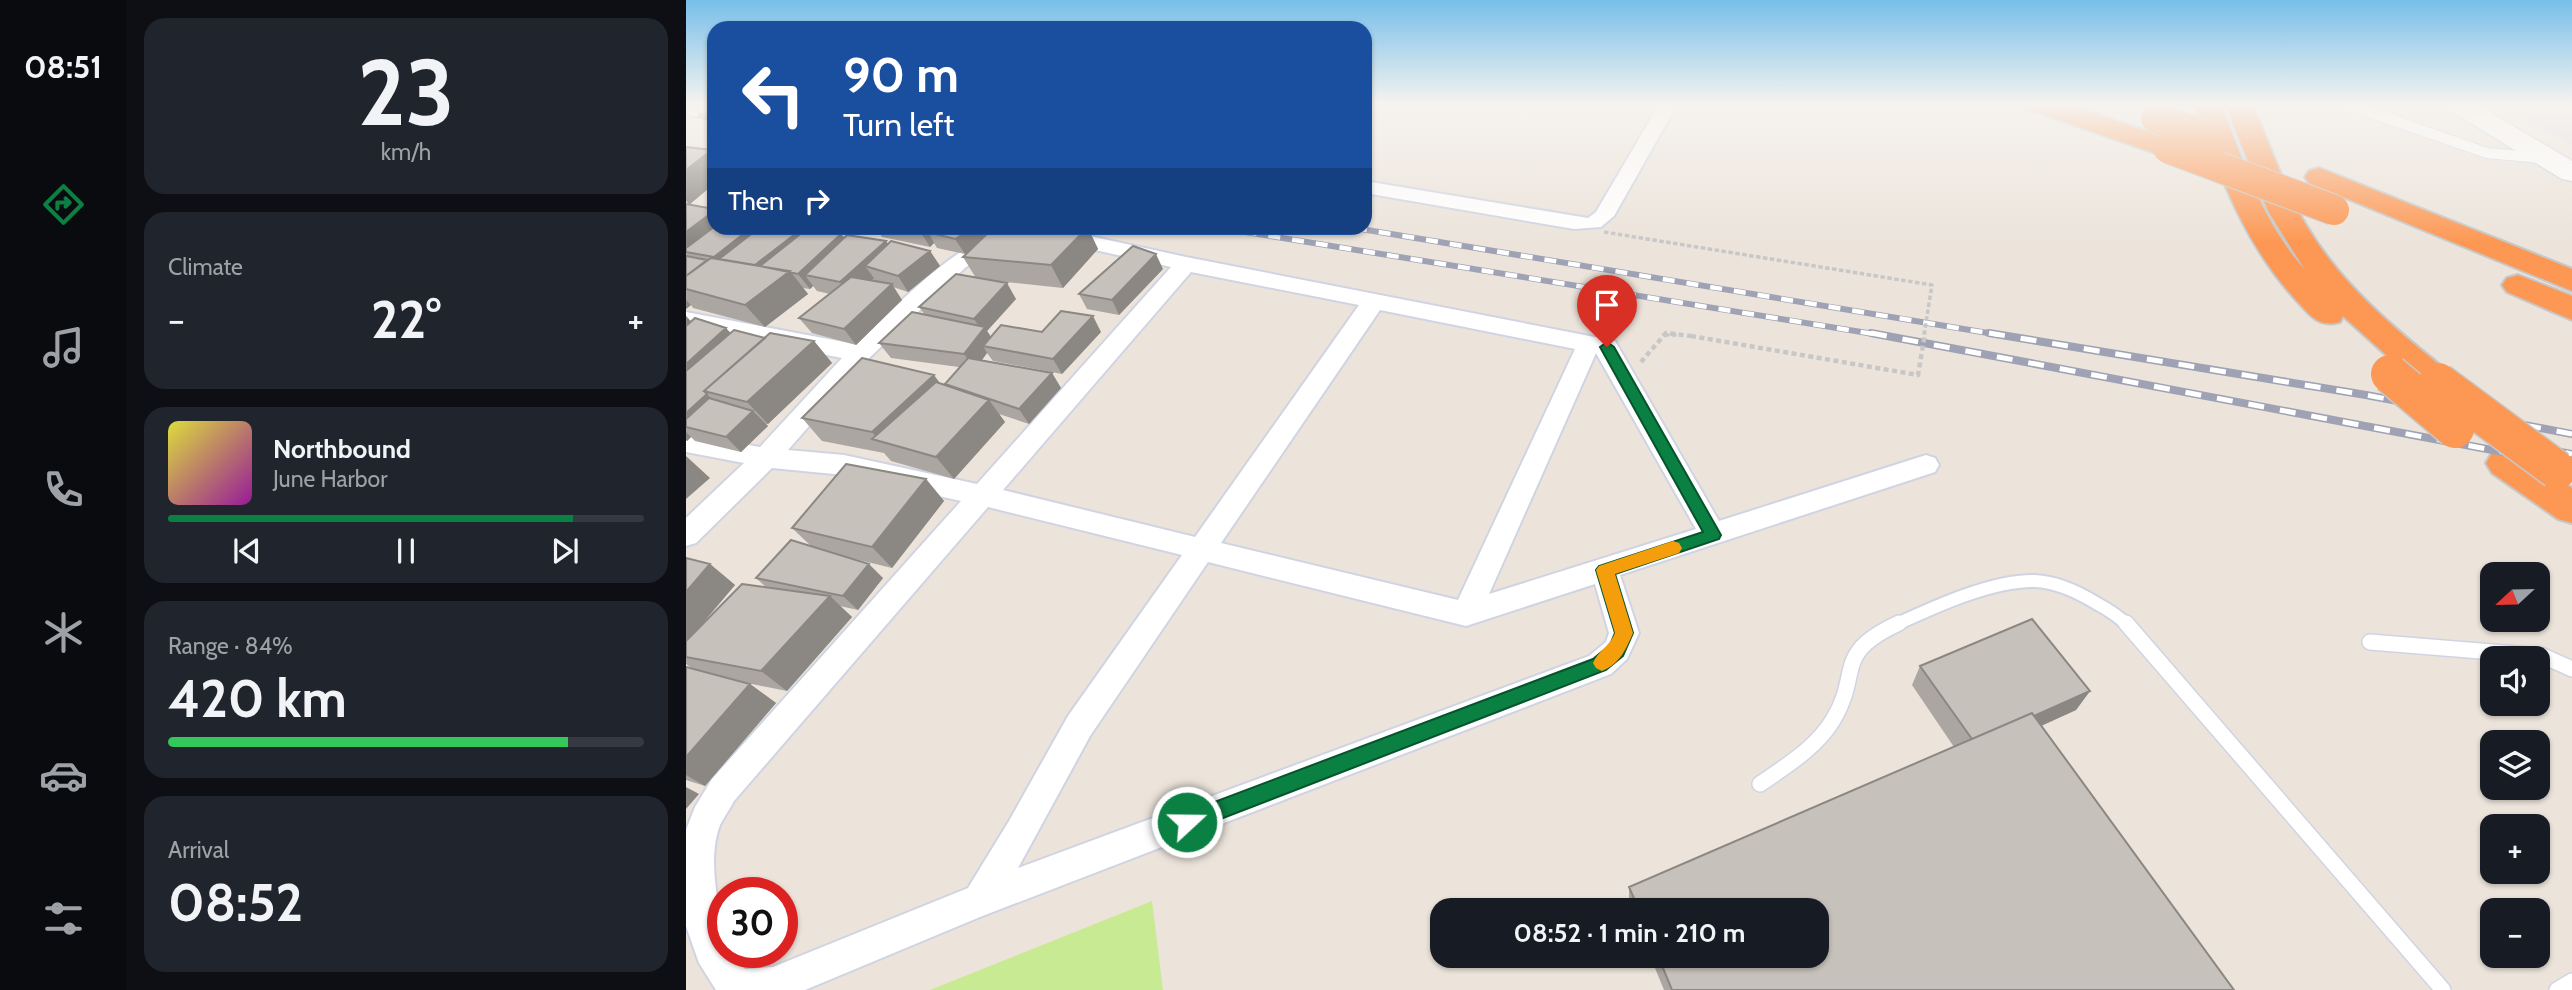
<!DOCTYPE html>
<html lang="en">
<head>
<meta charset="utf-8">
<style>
	:root { --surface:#171b24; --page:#20242c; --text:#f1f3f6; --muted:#9ea1a6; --line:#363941; --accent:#0b8043 }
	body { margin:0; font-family:Cabin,sans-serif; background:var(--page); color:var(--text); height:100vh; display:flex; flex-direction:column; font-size:26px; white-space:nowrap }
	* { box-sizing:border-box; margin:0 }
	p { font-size:23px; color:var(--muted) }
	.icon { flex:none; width:38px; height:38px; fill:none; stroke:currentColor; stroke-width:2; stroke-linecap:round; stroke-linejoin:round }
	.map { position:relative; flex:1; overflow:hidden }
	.panel { display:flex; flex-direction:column; gap:18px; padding:18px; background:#0d0f14; width:560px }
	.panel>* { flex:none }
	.hud { position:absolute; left:21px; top:21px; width:665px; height:214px; border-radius:21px; box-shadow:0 2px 5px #0004; background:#1a4fa0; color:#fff; overflow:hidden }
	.needle { width:46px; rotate:248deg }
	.fabs { position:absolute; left:1794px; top:562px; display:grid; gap:14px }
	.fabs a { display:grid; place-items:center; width:70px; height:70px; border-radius:14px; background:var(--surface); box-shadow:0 2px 5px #0004; font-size:35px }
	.speed { position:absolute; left:21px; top:877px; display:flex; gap:14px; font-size:35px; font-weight:700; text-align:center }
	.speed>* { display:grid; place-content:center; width:91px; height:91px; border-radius:50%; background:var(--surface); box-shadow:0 2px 5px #0004; line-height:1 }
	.speed .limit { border:10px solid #d22; background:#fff; color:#111 }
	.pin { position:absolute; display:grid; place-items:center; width:60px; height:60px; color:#fff; margin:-72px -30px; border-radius:50% 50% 50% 0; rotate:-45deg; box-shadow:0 0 7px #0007 }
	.pin .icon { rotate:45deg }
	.me { position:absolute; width:77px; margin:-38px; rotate:69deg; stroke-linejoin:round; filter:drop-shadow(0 0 5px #0008) }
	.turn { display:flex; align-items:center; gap:24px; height:147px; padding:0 21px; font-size:32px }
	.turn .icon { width:91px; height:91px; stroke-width:2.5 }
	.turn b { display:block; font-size:49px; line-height:60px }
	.then { display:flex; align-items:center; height:66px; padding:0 21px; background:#0003; gap:14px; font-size:26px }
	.big { font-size:52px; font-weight:700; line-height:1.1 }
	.panel .tile { flex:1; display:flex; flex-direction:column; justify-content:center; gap:10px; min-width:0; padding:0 24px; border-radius:21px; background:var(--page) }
	.panel .dial { align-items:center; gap:0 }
	.dial b { font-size:91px; line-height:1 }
	.song { display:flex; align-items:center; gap:21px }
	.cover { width:84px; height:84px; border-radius:10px; background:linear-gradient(135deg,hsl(60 70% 55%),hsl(300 70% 35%)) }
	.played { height:7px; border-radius:4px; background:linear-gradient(90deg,var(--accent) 85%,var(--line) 85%) }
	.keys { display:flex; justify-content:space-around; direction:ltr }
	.heat { display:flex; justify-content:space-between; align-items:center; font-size:38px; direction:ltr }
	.charge { height:10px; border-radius:5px; background:linear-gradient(90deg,#34c759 84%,var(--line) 0) }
	.trip { position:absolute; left:744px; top:898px; width:399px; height:70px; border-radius:21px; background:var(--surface); box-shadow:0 2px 5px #0004; font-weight:700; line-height:70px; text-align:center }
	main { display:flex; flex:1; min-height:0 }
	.menu { display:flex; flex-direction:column; width:126px; justify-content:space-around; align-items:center; background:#090b0e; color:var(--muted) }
	.menu .icon { width:49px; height:49px }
	.menu .selected { color:var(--accent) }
	.menu b { font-size:32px; color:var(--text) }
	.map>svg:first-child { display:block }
	.industrial { fill:#dedce4 }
	.pitch { fill:#c8ea93 }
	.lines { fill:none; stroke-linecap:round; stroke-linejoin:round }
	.lane-far2-casing { stroke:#d0d4e2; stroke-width:12 }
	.lane-far1-casing { stroke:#d0d4e2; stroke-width:16 }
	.lane-casing { stroke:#d0d4e2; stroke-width:18 }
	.street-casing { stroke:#d0d4e2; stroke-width:4 }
	.secondary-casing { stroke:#d0d4e2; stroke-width:3 }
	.highway-casing { stroke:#c7c7c7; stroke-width:4 }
	.path-far1 { stroke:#c7c7c7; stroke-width:3.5; stroke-dasharray:4.5 2.5; stroke-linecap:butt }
	.path { stroke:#c7c7c7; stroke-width:4.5; stroke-dasharray:5 3.5; stroke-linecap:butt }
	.lane-far2 { stroke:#fff; stroke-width:10 }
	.lane-far1 { stroke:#fff; stroke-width:12 }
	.lane { stroke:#fff; stroke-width:15 }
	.street { fill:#fff; fill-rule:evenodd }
	.secondary { fill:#fff; fill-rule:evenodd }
	.highway { fill:#fd9854; fill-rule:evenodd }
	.rail-far1-casing { stroke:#9ea2b4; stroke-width:6 }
	.rail-casing { stroke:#9ea2b4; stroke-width:8 }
	.rail-far1 { stroke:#fff; stroke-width:4.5; stroke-dasharray:12; stroke-linecap:butt }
	.rail { stroke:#fff; stroke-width:5; stroke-dasharray:16; stroke-linecap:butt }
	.highway-bridge-far1-casing { stroke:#c7c7c7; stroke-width:32; stroke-linecap:butt }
	.highway-bridge-casing { stroke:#c7c7c7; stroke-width:41; stroke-linecap:butt }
	.path-bridge-far1 { stroke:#c7c7c7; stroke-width:3.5; stroke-dasharray:4.5 2.5; stroke-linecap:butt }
	.path-bridge { stroke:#c7c7c7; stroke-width:4.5; stroke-dasharray:5 3.5; stroke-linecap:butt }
	.highway-bridge-far1 { stroke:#fd9854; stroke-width:30 }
	.highway-bridge { stroke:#fd9854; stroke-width:38 }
	.wall { fill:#aba6a1 }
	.shaded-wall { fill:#8b8783 }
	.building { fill:#c7c1bb; stroke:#8b8783; stroke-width:2 }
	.route { fill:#0b8043; stroke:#07532c; stroke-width:2 }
	.slow { fill:#f59e0b }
</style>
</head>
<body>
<main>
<nav class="menu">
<b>08:51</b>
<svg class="icon selected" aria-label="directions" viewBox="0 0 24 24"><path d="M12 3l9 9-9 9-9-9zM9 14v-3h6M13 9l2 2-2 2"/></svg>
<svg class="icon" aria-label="music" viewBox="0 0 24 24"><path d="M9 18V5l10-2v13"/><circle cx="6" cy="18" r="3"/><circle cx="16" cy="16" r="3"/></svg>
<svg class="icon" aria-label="phone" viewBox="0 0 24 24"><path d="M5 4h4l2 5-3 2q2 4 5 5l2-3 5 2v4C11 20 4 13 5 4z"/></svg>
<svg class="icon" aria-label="climate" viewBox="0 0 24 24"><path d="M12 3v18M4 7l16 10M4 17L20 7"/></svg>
<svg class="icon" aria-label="car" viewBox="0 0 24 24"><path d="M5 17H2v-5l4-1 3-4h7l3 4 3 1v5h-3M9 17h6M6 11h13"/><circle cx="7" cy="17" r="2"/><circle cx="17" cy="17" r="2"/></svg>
<svg class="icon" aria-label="filters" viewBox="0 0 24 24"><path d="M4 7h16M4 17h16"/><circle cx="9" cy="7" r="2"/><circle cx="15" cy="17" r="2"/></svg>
</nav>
<section class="panel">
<div class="tile dial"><b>23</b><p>km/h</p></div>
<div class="tile"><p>Climate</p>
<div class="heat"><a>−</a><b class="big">22°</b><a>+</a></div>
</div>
<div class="tile">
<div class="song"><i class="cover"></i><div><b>Northbound</b><p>June Harbor</p></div></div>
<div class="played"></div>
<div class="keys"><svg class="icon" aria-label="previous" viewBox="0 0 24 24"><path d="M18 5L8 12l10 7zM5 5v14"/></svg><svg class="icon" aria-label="pause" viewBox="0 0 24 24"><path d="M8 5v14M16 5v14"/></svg><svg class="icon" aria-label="next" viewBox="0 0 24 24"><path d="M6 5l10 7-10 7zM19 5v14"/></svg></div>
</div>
<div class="tile"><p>Range · 84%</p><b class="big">420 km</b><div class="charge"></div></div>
<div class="tile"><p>Arrival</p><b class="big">08:52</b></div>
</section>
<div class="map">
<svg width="1886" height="990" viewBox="0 0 1886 990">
	<rect width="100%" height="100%" fill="#ece4db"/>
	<path class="industrial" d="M1808,103H1886V145Z"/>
	<path class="pitch" d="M466,901L477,990H244Z"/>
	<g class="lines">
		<g class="lane-far2-casing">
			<path id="lane-far2" d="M1657,103L1801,153L1855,158"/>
		</g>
		<g class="lane-far1-casing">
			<path id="lane-far1" d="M1209,625C1248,607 1306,580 1349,581C1371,582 1392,592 1410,603C1421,609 1433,616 1441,625"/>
		</g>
		<g class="lane-casing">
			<path id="lane" d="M1440,623L1757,990
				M1684,642L1857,656L1886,669
				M1074,784C1100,766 1130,748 1147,720C1176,672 1146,654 1213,623
				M1871,990L1886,981"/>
		</g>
		<g class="street-casing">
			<path id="street" d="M974,103H992L928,216L915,227L888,229L679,193V181L902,218L910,212Z
				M376,230L500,257L929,341L1033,521L1240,455L1249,458L1253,465L1249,472L934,575L953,633L941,659L925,674L294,917L119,990H30L13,963L0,926V830L9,807L26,779L275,501L158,475L86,468L10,543L0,546V518L58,463L0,452V434L74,447L156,358L0,328V312L169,344C196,320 283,228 317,237L321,242L317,247L280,267L182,359L102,450L158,455L291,484L485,267L369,241L366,236L369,231ZM505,272L673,305L509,537L317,490ZM694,310L889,349L772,600L535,543ZM910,353L1010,529L803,594ZM302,507L496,555L382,716L323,821L282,888L87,967L59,969L45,952H37C37,911 19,866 34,825C38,817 44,809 48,801ZM522,562L780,626L909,584L923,633L920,642L903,656L332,868L404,736Z"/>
		</g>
		<g class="secondary-casing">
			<path id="secondary" d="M1757,103H1788L1886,161V181L1876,179L1761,108Z"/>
		</g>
		<g class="highway-casing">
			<path id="highway" d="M1338,103H1377L1492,142L1496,148L1492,154L1482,156L1472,154L1342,109Z
				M1508,103H1534C1557,161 1577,223 1619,270L1582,211L1539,103H1565C1584,143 1597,187 1620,225C1655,285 1711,331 1764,373L1770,382L1764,391L1752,394L1740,391L1657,316L1654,322C1632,328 1624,315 1610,300C1558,243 1533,174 1508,103Z
				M1633,168L1886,269V291L1623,183L1619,177L1623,171Z
				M1832,275L1886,296V320L1821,292L1816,285L1821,278Z
				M1819,449L1832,453L1886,488V523L1872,519L1806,473L1800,463L1806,453Z"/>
		</g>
		<path class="path-far1" d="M979,335H993"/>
		<path class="path" d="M955,362L980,333L1005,336"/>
		<use href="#lane-far2" class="lane-far2"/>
		<use href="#lane-far1" class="lane-far1"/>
		<use href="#lane" class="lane"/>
		<use href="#street" class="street"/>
		<use href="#secondary" class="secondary"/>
		<use href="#highway" class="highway"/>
		<g class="rail-far1-casing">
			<path id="rail-far1" d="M0,112L28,119
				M535,228L1194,335
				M669,228L1314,335"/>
		</g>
		<g class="rail-casing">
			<path id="rail" d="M1185,333L1886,465
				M1303,333L1680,395L1886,434
				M1848,447L1886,454"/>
		</g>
		<use href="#rail-far1" class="rail-far1"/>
		<use href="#rail" class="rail"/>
		<g class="highway-bridge-far1-casing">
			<path id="highway-bridge-far1" d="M1470,118L1530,139
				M1482,148L1648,210"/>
		</g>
		<g class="highway-bridge-casing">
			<path id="highway-bridge" d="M1704,374L1769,429
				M1752,382L1871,470"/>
		</g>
		<path class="path-bridge-far1" d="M918,232L1246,285L1238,335"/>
		<path class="path-bridge" d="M1005,336L1232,375L1239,333"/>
		<use href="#highway-bridge-far1" class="highway-bridge-far1"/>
		<use href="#highway-bridge" class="highway-bridge"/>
	</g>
	<path class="wall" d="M0,204L28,228L121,229L155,234L158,237L200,241L202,244L244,251L254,266L222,292L207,287L216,300L170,345L126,333L113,318L144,294L131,291L127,286L124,289L117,288L122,294L79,327L7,308L5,305L0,309Z
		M190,228H402L412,249L377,288L310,281L330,299L301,331L305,337L356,332H415L376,374L307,361L301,353L296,360L366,373L375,388L343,424L313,414L319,422L268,479L205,461L198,453L136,441L116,418L254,383L259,385L273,367L205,358L193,343L239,315L233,307L290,278L277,257L281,253L279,254L251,248L248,243L244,247L196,237Z
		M477,269L433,315L401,309L393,294Z
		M0,316L5,322L44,333L79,338L128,341L146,363L82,424H80L82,426L55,452L9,441L5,437L1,441L0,440Z
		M240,479L258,501L206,568L157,556L197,578L172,610L154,606L166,617L101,691L61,683L64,684L90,703L19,786L0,780V667L7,669L0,664V558L24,564L49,585L9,632L81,588L70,578L125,546L106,528Z
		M1234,666L1404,691L1390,710L1355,726L1548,990H978L964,956H1130V910H945L943,906V887L1268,747L1226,685Z"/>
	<path class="shaded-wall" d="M26,150L28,153V184L3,205L0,201V170Z
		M28,211V228L0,252V232Z
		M65,228H76L41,272L28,257Z
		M117,228H120L130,241L94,271L69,266Z
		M239,228H266L242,232L248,243L244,247L234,231Z
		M287,228H315L317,230L279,254L269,239Z
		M401,228H402L412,249L377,288L365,265Z
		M155,234L166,249L119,275L127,286L124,289L112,274Z
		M200,241L211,257L179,266L188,278L165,298L154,282Z
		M244,251L254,266L222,292L212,276Z
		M470,254L477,269L433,315L426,300Z
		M104,271L122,294L79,327L59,305Z
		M321,283L330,299L301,331L309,343L297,346L301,353L289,369L278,354L296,331L288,319Z
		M206,284L216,300L170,345L158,329Z
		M0,300L5,305L0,309Z
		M0,316L16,333L0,346Z
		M407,316L415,332L376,374L367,359Z
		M40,328L54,343L0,386V364Z
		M128,341L146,363L82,424L61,402Z
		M366,373L375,388L343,424L333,409Z
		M248,375L264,397L194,441L186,432Z
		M21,394L36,409L0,427V413Z
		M303,400L319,422L268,479L250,457Z
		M67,411L82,426L55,452L40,437Z
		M0,432L5,437L1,441L0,440Z
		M0,456L24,478L0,499Z
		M240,479L258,501L206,568L186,547Z
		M24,564L49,585L0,643V592Z
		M183,564L197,578L172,610L157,596Z
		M144,596L166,617L101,691L75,671Z
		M64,684L90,703L19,786L0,775V757Z
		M1404,691L1390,710L1278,761L1288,743Z
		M0,787L13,794L0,809Z"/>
	<path class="building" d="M0,147L26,150L0,170Z
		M0,204L28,209V211L0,232Z
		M28,227L65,228L28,257L0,252V248Z
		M73,228H117L69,265L33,259Z
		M122,228L155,234L112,274L74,266Z
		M216,228H239L234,231Z
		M247,228H287L269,239L242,232Z
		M307,228H401L365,265L277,257Z
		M161,235L200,241L154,282L119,275Z
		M205,241L244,251L212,276L179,266Z
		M447,246L470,254L426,300L393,294Z
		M0,256L21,260L0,276Z
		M25,258L104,271L59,305L0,289V276Z
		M270,274L321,283L288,319L233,307Z
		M165,277L206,284L158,329L113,318Z
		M375,311L407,316L367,359L297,346L315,325L356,332Z
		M226,312L299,327L278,354L193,343Z
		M9,318L40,328L0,364V326Z
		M48,330L79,338L18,391L21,394L0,413V371Z
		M84,333L128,341L61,402L18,391Z
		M176,358L248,375L186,432L116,418Z
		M282,358L366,373L333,409L259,384Z
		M250,382L303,400L250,457L186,439Z
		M23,398L67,411L40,437L0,427V419Z
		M160,464L240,479L186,547L106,528Z
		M105,540L183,564L157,596L70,578Z
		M0,558L24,564L0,592Z
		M56,584L144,596L75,671L0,657V641Z
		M1346,619L1404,691L1348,716L1346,713L1286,739L1234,666Z
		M0,667L64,684L0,757Z
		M1346,713L1548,990H986L972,956H1130V910H953L943,887Z"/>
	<linearGradient id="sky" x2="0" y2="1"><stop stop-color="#77bfea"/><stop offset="0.43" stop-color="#f6f3ef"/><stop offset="1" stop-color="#f6f3ef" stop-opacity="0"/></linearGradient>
	<rect width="1886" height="242" fill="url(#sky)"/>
	<path class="route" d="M921,342L928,347L1035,535L1033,539L929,574L947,633L937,656L920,670L501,832L494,829L491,822L494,815L907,659L924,645L929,633L910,570L913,566L1017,532L914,347Z"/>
	<path class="slow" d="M987,541L993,543L996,548L993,553L929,574L947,633C940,649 934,664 916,671L910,668L907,663C912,651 924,646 929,633L910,570L913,566Z"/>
</svg>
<div class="fabs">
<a><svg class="needle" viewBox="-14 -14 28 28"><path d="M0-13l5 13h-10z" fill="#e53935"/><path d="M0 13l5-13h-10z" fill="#9ea1a6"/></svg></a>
<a><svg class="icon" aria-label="sound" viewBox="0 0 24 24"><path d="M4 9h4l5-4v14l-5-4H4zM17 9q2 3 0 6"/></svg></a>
<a><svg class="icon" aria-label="layers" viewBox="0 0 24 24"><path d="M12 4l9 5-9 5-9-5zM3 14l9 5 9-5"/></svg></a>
<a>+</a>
<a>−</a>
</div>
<div class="speed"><div class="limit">30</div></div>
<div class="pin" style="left:921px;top:347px;background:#d93025"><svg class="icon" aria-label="arrive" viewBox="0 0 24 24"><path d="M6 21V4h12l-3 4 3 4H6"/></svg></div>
<svg class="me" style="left:501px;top:822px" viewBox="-20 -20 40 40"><circle r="17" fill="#0b8043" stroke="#fff" stroke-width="3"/><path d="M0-11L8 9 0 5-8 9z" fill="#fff"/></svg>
<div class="trip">08:52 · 1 min · 210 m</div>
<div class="hud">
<div class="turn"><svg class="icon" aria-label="left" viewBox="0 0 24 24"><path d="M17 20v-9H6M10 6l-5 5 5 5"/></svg><div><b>90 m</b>Turn left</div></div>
<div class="then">Then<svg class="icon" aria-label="right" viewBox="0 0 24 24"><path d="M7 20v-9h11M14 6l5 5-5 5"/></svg></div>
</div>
</div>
</main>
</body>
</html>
